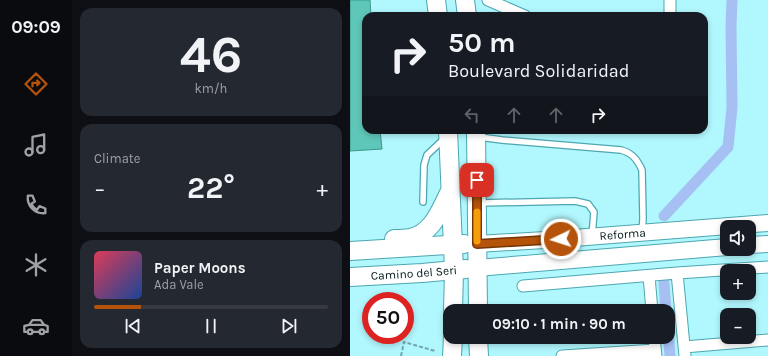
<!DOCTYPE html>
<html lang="en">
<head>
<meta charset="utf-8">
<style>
	:root { --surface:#171b24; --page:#242831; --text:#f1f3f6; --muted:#9ea1a6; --line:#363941; --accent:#b45309 }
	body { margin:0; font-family:Karla,sans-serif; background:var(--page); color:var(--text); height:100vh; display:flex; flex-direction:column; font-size:15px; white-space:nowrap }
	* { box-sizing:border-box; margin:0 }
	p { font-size:13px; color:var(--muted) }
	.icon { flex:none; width:22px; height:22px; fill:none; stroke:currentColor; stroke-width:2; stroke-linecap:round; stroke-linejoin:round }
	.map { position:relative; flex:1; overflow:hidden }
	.drawer { display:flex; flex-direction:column; gap:8px; padding:8px; background:#0d0f14; width:278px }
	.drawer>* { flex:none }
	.banner { position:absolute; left:12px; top:12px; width:346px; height:122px; border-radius:12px; box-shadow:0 2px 6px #0003; background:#171b24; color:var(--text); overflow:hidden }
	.fabs { position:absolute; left:370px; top:220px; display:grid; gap:8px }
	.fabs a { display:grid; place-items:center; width:36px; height:36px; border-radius:8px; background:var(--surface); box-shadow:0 2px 6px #0003; font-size:20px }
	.speed { position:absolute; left:12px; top:292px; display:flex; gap:8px; font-size:20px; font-weight:700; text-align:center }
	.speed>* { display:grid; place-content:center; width:52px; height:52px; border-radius:50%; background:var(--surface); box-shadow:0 2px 6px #0003; line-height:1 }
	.speed .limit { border:6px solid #d22; background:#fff; color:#111 }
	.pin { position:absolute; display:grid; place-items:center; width:34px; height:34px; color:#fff; margin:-17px; border-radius:8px; box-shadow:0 2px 6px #0006 }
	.me { position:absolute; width:44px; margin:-22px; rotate:266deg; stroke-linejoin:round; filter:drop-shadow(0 0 3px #0008) }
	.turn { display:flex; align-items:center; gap:14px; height:84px; padding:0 20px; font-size:18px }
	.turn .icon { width:52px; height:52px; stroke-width:2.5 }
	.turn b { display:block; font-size:28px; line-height:34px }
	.lanes { display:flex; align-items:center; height:38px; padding:0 20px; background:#0003; justify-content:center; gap:20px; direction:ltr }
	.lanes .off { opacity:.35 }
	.big { font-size:30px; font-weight:700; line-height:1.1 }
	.drawer .tile { flex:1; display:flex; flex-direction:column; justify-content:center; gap:6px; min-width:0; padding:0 14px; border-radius:12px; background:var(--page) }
	.drawer .dial { align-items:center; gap:0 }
	.dial b { font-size:52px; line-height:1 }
	.song { display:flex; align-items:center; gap:12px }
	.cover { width:48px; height:48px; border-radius:6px; background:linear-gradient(135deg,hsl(350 70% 55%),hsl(220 70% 35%)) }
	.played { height:4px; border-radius:2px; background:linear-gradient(90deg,var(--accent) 20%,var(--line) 20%) }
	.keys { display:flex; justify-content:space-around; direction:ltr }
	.heat { display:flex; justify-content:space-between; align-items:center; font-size:22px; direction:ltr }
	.trip { position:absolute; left:93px; top:304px; width:232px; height:40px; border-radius:12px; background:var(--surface); box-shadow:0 2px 6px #0003; font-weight:700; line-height:40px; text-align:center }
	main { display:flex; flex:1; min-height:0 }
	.menu { display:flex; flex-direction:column; width:72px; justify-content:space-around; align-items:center; background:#090b0e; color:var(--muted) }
	.menu .icon { width:28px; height:28px }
	.menu .active { color:var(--accent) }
	.menu b { font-size:18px; color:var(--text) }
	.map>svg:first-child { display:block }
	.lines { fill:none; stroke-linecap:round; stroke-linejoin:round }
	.canal { stroke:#a6c0f4; stroke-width:11 }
	.building { fill:#5fc7b9; stroke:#3c968b }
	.lane-casing { stroke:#4ca7b0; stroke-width:8 }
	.street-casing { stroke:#4ca7b0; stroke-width:13 }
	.secondary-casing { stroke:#4ca7b0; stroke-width:18 }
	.primary-casing { stroke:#4ca7b0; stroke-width:20 }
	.path { stroke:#71a5ab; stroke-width:2; stroke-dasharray:4 2; stroke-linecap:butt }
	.lane { stroke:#fff; stroke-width:5.5 }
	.street { stroke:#fff; stroke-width:11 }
	.secondary { stroke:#fff; stroke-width:16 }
	.primary { stroke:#fff; stroke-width:18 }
	.route-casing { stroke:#753606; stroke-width:10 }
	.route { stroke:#b45309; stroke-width:7 }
	.slow { stroke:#f59e0b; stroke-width:7 }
	.labels { text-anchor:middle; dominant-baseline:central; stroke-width:3.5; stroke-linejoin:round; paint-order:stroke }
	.street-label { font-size:12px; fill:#001619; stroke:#eafafc }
</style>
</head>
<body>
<main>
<nav class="menu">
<b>09:09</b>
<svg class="icon active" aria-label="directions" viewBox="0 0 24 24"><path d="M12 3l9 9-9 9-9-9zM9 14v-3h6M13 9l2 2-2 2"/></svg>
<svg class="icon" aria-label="music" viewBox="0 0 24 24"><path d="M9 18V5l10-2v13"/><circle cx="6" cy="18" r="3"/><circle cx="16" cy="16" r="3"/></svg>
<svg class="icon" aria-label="phone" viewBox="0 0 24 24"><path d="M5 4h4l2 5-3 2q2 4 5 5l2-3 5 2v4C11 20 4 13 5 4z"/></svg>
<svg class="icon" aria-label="climate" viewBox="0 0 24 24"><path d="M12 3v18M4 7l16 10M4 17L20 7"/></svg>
<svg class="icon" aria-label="car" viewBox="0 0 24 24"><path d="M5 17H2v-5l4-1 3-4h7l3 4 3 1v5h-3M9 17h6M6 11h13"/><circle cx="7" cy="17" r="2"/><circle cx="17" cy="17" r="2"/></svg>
</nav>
<section class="drawer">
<div class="tile dial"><b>46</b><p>km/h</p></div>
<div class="tile"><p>Climate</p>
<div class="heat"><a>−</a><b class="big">22°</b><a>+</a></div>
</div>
<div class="tile">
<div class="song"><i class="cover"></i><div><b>Paper Moons</b><p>Ada Vale</p></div></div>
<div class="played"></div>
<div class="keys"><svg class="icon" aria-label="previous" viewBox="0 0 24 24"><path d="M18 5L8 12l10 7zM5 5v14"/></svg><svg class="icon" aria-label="pause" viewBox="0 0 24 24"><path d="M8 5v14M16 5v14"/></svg><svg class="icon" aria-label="next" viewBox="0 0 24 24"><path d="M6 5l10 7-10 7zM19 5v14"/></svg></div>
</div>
</section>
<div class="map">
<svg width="418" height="356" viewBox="0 0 418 356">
	<rect width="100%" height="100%" fill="#b1f7fe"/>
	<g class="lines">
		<path class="canal" d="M314,216L378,147L382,108L381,26L382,0
			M314,283L316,311
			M318,329L320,356"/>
	</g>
	<path class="building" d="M0,0H20L21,16H16V130H30L32,149L0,151Z"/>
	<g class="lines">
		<g class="lane-casing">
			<path id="lane" d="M129,137L152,140L271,150C282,153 287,159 292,170L293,219L292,232
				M73,202L74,165L77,155L95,138
				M129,203L225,201L238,204L244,212L242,236"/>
		</g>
		<g class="street-casing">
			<path id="street" d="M138,0L175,16
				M320,16V0
				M327,273L335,356
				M299,276L302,311
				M173,286L327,273L418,267
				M304,337L306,356
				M334,347L418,340
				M212,356L305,350"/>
		</g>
		<g class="secondary-casing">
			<g id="secondary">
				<path id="s1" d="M127,244L211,239L418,223"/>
				<path d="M399,245L418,244"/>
				<path d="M127,268L377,247"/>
			</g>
		</g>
		<g class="primary-casing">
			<g id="primary">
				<path d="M86,0L88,16"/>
				<path d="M115,0L117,16"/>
				<path d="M98,130L104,270L103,311"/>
				<path d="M126,130L128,311"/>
				<path d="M44,239C49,239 55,239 60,238C82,234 90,211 99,193"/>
				<path d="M0,251L114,244"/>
				<path id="s2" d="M0,277L72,273L116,269"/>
				<path d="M128,337L129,356"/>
				<path d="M102,356L103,337"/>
			</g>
		</g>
		<path class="path" d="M51,356L54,342L85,351"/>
		<use href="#lane" class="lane"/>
		<use href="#street" class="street"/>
		<use href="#secondary" class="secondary"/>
		<use href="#primary" class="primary"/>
	</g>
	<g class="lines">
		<g class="route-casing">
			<path id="route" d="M127,180V244L211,239"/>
		</g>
		<use href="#route" class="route"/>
		<path class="slow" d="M127,241V212"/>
	</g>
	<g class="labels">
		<g class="street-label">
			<text stroke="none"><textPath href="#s1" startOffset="146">Reforma</textPath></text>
			<text stroke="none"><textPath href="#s2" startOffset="64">Camino del Seri</textPath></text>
		</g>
	</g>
</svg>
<div class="fabs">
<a><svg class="icon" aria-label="sound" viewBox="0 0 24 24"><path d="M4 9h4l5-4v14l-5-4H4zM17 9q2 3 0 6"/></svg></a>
<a>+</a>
<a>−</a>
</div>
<div class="speed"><div class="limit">50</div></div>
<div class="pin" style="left:127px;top:180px;background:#d93025"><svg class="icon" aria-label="arrive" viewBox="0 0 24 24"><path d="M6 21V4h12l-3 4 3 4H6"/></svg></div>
<svg class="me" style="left:211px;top:239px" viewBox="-20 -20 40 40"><circle r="17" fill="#b45309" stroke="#fff" stroke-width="3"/><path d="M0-11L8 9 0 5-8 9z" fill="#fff"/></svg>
<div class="trip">09:10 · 1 min · 90 m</div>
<div class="banner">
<div class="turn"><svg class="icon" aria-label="right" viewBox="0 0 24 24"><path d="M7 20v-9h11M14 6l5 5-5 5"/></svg><div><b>50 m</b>Boulevard Solidaridad</div></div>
<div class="lanes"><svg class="icon off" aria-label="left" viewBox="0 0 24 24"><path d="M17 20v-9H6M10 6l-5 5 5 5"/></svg><svg class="icon off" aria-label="ahead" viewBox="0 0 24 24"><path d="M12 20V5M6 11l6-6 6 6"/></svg><svg class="icon off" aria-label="ahead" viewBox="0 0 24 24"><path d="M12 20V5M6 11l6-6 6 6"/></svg><svg class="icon" aria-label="right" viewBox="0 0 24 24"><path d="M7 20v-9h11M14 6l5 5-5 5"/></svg></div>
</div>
</div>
</main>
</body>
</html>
